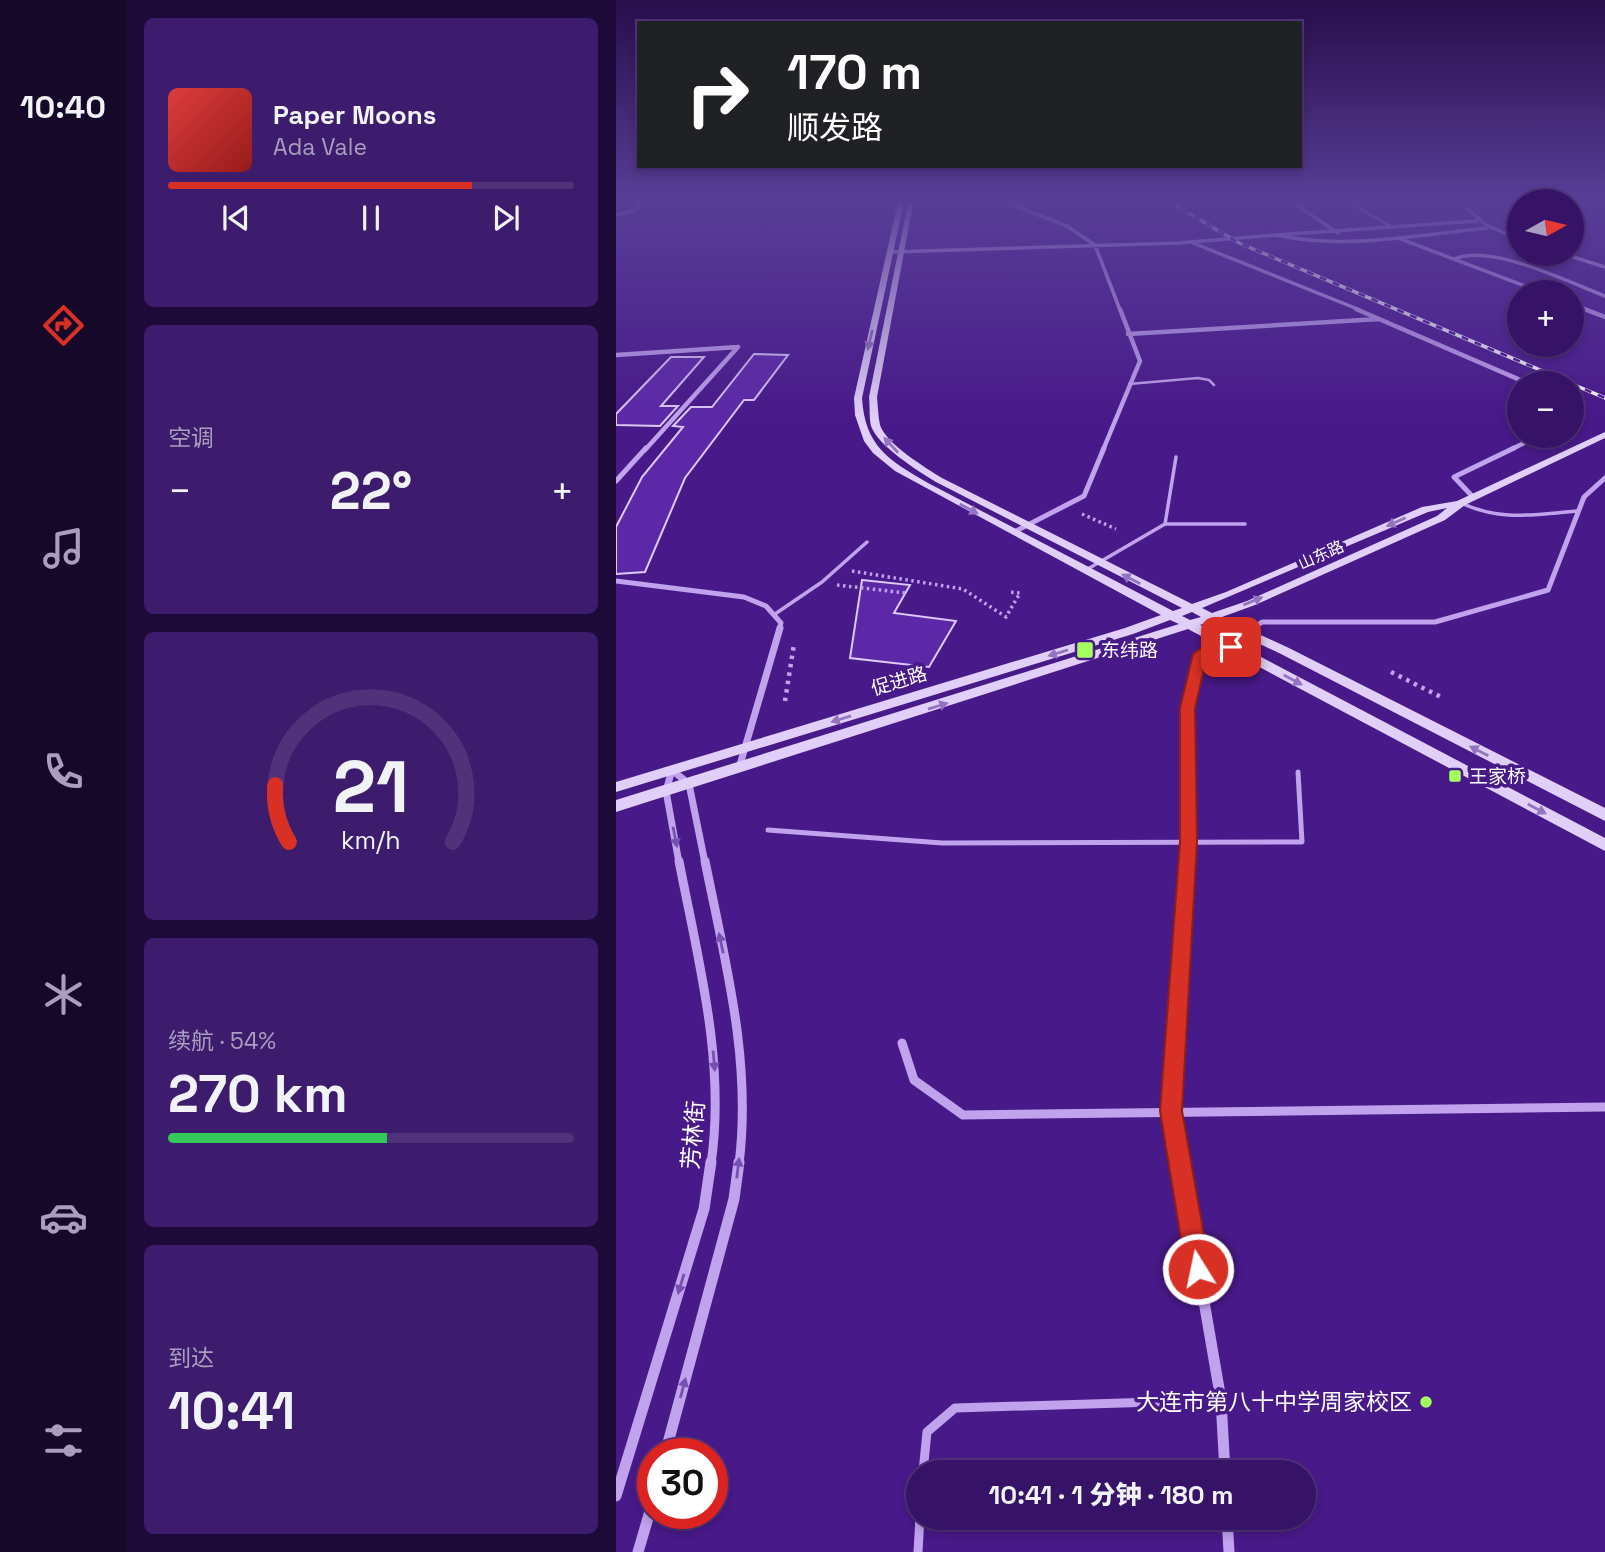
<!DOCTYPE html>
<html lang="zh">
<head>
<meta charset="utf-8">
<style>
	:root { --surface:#361367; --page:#3d1c6d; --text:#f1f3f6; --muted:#aa9ec0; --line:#50327b; --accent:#d93025 }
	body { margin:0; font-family:"Space Grotesk","Noto Sans SC",sans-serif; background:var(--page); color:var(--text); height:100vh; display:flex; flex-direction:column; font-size:26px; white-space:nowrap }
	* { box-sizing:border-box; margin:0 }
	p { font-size:23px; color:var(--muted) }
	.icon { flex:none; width:38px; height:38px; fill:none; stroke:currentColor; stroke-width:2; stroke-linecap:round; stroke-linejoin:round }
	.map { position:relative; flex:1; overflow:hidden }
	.drawer { display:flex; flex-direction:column; gap:18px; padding:18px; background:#1e0a39; width:490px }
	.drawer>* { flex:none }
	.banner { position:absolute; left:21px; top:21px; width:665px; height:147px; border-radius:0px; box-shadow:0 4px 10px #0003,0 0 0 2px var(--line); background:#202124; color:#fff; overflow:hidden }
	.needle { width:46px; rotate:82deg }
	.buttons { position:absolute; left:891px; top:189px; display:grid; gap:14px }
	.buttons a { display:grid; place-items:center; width:77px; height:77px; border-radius:50%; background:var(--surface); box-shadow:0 4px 10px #0003,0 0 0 2px var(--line); font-size:35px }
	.speed { position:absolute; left:21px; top:1438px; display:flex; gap:14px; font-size:35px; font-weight:700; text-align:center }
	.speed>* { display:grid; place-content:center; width:91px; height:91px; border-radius:50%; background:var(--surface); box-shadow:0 4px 10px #0003,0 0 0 2px var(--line); line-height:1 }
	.speed .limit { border:10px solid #d22; background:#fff; color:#111 }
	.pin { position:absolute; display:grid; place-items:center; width:60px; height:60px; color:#fff; margin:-30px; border-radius:14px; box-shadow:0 4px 10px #0006 }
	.me { position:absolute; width:77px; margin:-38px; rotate:350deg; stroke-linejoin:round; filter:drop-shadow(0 0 5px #0008) }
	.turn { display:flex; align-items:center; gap:24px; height:147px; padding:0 35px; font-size:32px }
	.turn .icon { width:91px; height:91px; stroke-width:2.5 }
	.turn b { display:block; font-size:49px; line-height:60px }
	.big { font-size:52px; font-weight:800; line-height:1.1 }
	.drawer .widget { flex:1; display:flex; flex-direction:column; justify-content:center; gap:10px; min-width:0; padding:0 24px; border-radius:10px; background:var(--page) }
	.drawer .dial { align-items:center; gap:0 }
	.dial svg { height:182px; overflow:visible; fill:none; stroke:var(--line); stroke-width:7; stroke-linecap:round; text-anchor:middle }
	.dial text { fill:var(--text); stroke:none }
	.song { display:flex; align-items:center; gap:21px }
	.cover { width:84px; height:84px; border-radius:10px; background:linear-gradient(135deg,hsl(0 70% 55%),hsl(0 70% 35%)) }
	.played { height:7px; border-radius:4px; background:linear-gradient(90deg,var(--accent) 75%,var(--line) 75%) }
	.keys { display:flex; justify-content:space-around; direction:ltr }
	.heat { display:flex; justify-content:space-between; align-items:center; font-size:38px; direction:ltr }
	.charge { height:10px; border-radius:5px; background:linear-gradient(90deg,#34c759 54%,var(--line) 0) }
	.trip { position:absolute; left:290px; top:1460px; width:410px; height:70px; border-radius:35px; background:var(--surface); box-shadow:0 4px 10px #0003,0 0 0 2px var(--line); font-weight:800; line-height:70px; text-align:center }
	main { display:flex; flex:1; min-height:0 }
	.menu { display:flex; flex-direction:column; width:126px; justify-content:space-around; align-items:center; background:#160829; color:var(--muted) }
	.menu .icon { width:49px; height:49px }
	.menu .on { color:var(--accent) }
	.menu b { font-size:32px; color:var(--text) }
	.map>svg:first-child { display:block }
	.building { fill:#5c28a7; stroke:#dcc8f9; stroke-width:2 }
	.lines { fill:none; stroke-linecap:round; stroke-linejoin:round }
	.path-far1 { stroke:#c0a2ed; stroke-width:3.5; stroke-dasharray:2.5 3.5; stroke-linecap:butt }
	.path { stroke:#c0a2ed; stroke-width:4.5; stroke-dasharray:3.5 5; stroke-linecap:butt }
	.lane-far3 { stroke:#c0a2ed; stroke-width:2.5 }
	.lane-far2 { stroke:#c0a2ed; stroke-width:3.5 }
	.lane-far1 { stroke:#c0a2ed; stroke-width:5 }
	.lane { stroke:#c0a2ed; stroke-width:9 }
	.street-far5 { stroke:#c0a2ed; stroke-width:3.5 }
	.street-far4 { stroke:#c0a2ed; stroke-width:4.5 }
	.street-far3 { stroke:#c0a2ed; stroke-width:5 }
	.street-far2 { stroke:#c0a2ed; stroke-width:7 }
	.street-far1 { stroke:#c0a2ed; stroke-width:9 }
	.street { stroke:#c0a2ed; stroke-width:11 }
	.secondary { fill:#e1cff9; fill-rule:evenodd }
	.rail-casing { stroke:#fff; stroke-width:3.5 }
	.rail { stroke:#481989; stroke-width:2.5; stroke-dasharray:7; stroke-linecap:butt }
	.oneway { fill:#9474c1 }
	.oneway2 { fill:#7850b1 }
	.route { fill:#d93025; stroke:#8d1f18; stroke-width:2 }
	.poi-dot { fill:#a4ff5e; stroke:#481989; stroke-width:2.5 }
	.labels { text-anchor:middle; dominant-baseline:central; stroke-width:7; stroke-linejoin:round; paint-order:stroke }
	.far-street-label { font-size:16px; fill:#fff; stroke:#481989 }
	.poi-label { font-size:19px; fill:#fff; stroke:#481989; text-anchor:start }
	.street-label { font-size:19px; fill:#fff; stroke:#481989 }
	.near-street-label { font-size:23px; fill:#fff; stroke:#481989 }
	.near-poi-label { font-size:23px; fill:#fff; stroke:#481989; text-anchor:end }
</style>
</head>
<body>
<main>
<nav class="menu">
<b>10:40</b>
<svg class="icon on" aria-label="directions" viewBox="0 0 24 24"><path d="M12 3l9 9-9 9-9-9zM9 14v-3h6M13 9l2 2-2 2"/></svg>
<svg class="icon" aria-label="music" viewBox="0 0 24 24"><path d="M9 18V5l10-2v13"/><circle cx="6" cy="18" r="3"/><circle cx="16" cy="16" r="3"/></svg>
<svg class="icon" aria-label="phone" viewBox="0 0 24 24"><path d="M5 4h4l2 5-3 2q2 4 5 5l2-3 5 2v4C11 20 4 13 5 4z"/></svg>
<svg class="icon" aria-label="climate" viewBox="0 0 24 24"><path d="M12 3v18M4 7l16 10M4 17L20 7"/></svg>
<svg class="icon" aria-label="car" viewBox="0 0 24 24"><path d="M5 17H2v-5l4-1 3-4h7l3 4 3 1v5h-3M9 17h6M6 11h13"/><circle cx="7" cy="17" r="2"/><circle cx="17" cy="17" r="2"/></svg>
<svg class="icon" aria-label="filters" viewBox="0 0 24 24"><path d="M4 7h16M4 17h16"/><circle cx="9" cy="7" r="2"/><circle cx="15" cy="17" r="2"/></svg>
</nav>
<section class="drawer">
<div class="widget">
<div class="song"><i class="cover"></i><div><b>Paper Moons</b><p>Ada Vale</p></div></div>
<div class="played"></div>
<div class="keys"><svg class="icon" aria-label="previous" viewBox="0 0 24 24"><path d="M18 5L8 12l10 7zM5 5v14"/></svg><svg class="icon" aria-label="pause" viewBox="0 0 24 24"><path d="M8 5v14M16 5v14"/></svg><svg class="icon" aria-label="next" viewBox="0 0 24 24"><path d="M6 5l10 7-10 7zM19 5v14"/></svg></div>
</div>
<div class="widget"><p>空调</p>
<div class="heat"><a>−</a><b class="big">22°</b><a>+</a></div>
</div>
<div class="widget dial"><svg viewBox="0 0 100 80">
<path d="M14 69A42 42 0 1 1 86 69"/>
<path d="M14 69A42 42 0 0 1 8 44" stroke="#d93025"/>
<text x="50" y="56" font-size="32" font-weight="700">21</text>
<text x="50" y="72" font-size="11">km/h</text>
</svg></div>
<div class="widget"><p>续航 · 54%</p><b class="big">270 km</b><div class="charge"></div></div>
<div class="widget"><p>到达</p><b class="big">10:41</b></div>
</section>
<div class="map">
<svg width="989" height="1552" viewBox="0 0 989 1552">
	<rect width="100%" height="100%" fill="#481989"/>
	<path class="building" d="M138,354L172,355L138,400H128L69,478L29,572L0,574V527L26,477L67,427L57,426L75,407H96Z
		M55,357H88L45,406H62L44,426L0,425V414Z
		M246,580L294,585L278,613L340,621L313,667L234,658Z"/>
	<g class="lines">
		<path class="path-far1" d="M466,514L500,529
			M236,571L347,589L390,617L404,593L393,592
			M221,585L290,593"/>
		<path class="path" d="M775,672L827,698
			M169,701L178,644"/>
		<path class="lane-far3" d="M732,202L778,228
			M513,384L582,378L593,380L598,385"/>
		<path class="lane-far2" d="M845,503C886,522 919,514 963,511
			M549,524H629
			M470,570L549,524L560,457
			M159,614L206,582L251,542"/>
		<path class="lane-far1" d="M152,830L326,843L686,842L682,772"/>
		<path class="lane" d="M307,1472L311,1432L339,1408L605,1400
			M302,1552L304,1517"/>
		<path class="street-far5" d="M389,202L451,226L479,245L504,310
			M676,202L722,233
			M844,202L870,225L903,239
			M0,215L17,211L28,202
			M861,221L660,235C729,250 801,235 871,228
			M782,238L925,292
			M577,243L744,310
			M274,252L562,243L660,235
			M948,254L989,267
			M838,259C875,243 952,282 989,296
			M956,304L972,310"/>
		<path class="street-far4" d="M740,309L911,383
			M968,309L989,317
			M512,334L763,319
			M0,355L122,347
			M956,407L960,410V418L956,420
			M29,450L122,347
			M487,450L524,361L504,309
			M894,450L922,436"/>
		<path class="street-far3" d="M0,481L30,448
			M857,497L838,477L898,448
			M398,532L468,496L488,448
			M0,581L128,597L150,606L165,623L163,630
			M635,630L646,622H819L932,590L968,497L989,478"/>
		<path class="street-far2" d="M631,633L638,628
			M123,768L164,628
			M63,863L50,791L56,770L73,784L89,863
			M572,863L571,708L584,655L602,640"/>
		<path class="street-far1" d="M63,861C82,960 110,1062 95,1164
			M89,861C109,961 136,1061 123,1164
			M286,1043L298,1080L347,1115L989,1107
			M564,1164L555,1112L572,861"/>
		<path class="street" d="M564,1162L605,1400L609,1472
			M49,1454L118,1199L123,1162
			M0,1496L88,1209L95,1162
			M611,1517L613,1552
			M22,1552L37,1501"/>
		<path class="secondary" d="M282,202H288L246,398C249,447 273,460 312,483L557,611L566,608L320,482C302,471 262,446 255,426C253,417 254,406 253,397L292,203L297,204L261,397C262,406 262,416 264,425C270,444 310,468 326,478L576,604L610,592L806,507L841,501L989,432V438L849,505L829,520L639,605L606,617L673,648L989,808V821L665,654L595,621L584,625L989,838V851L572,629L0,812V800L563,624L554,620L517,634L0,792V782L509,628L545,615L279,471L257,453L248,441L239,415L238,398ZM831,508L821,516L631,601L596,613L586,608L812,512ZM576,612L585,617L574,620L566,616Z"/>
		<g class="rail-casing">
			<path id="rail" d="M554,202L623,243L955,383
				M956,384L989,398"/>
		</g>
		<use href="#rail" class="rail"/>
	</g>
	<defs><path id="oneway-solid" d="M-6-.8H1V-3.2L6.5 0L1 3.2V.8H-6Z" transform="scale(1.75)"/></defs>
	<g class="oneway">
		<use href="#oneway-solid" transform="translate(254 340) rotate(103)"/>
		<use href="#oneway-solid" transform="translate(275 445) rotate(-133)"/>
		<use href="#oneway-solid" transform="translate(353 509) rotate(28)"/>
		<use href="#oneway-solid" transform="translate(780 522) rotate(156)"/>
		<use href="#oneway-solid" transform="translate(515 579) rotate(-153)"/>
		<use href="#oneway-solid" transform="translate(637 601) rotate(-22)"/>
		<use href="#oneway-solid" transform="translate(442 653) rotate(163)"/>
		<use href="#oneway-solid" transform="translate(677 680) rotate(28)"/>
		<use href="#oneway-solid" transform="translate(322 706) rotate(-17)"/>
		<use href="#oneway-solid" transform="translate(225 719) rotate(163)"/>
		<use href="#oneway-solid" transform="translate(863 751) rotate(-153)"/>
		<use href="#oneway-solid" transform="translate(921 809) rotate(28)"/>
	</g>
	<g class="oneway2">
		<use href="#oneway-solid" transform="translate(59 837) rotate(79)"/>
		<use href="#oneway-solid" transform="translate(105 943) rotate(-102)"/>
		<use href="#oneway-solid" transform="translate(98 1061) rotate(85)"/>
		<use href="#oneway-solid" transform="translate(122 1168) rotate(-83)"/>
		<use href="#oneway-solid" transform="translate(65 1284) rotate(107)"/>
		<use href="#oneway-solid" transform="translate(67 1388) rotate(-75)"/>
	</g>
	<linearGradient id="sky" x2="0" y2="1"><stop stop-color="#280e4b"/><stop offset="0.48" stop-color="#583e97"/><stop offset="1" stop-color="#583e97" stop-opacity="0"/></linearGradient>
	<rect width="989" height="419" fill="url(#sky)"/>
	<path class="route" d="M602,636L622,647L615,652L603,646L591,656L579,708L581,842L566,1111L594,1269L591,1278L582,1281L573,1278L570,1269L544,1111L564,842V708L577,654Z"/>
	<g class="poi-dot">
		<rect x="460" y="641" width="18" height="18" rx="3.5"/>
		<rect x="832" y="769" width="14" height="14" rx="3.5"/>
		<circle cx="810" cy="1402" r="7"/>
	</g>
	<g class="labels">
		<g class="far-street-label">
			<text transform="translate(705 555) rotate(-24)">山东路</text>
		</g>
		<g class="poi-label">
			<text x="485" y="650">东纬路</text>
			<text x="853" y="776">王家桥</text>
		</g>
		<g class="street-label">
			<text transform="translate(283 681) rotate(-17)">促进路</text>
		</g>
		<g class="near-street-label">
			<text transform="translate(77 1135) rotate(-85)">芳林街</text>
		</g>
		<g class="near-poi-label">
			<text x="796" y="1402">大连市第八十中学周家校区</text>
		</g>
	</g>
</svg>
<div class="buttons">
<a><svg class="needle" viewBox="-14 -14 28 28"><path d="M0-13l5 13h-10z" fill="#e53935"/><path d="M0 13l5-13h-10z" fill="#aa9ec0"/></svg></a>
<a>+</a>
<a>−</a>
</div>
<div class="speed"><div class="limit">30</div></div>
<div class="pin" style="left:615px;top:647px;background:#d93025"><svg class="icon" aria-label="arrive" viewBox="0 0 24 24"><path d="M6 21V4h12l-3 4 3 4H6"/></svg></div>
<svg class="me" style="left:582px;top:1269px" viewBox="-20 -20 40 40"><circle r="17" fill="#d93025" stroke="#fff" stroke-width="3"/><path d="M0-11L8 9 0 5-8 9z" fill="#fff"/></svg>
<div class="trip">10:41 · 1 分钟 · 180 m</div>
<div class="banner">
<div class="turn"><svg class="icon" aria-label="right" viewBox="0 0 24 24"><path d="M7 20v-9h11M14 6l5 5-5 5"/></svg><div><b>170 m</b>顺发路</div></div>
</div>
</div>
</main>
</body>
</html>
